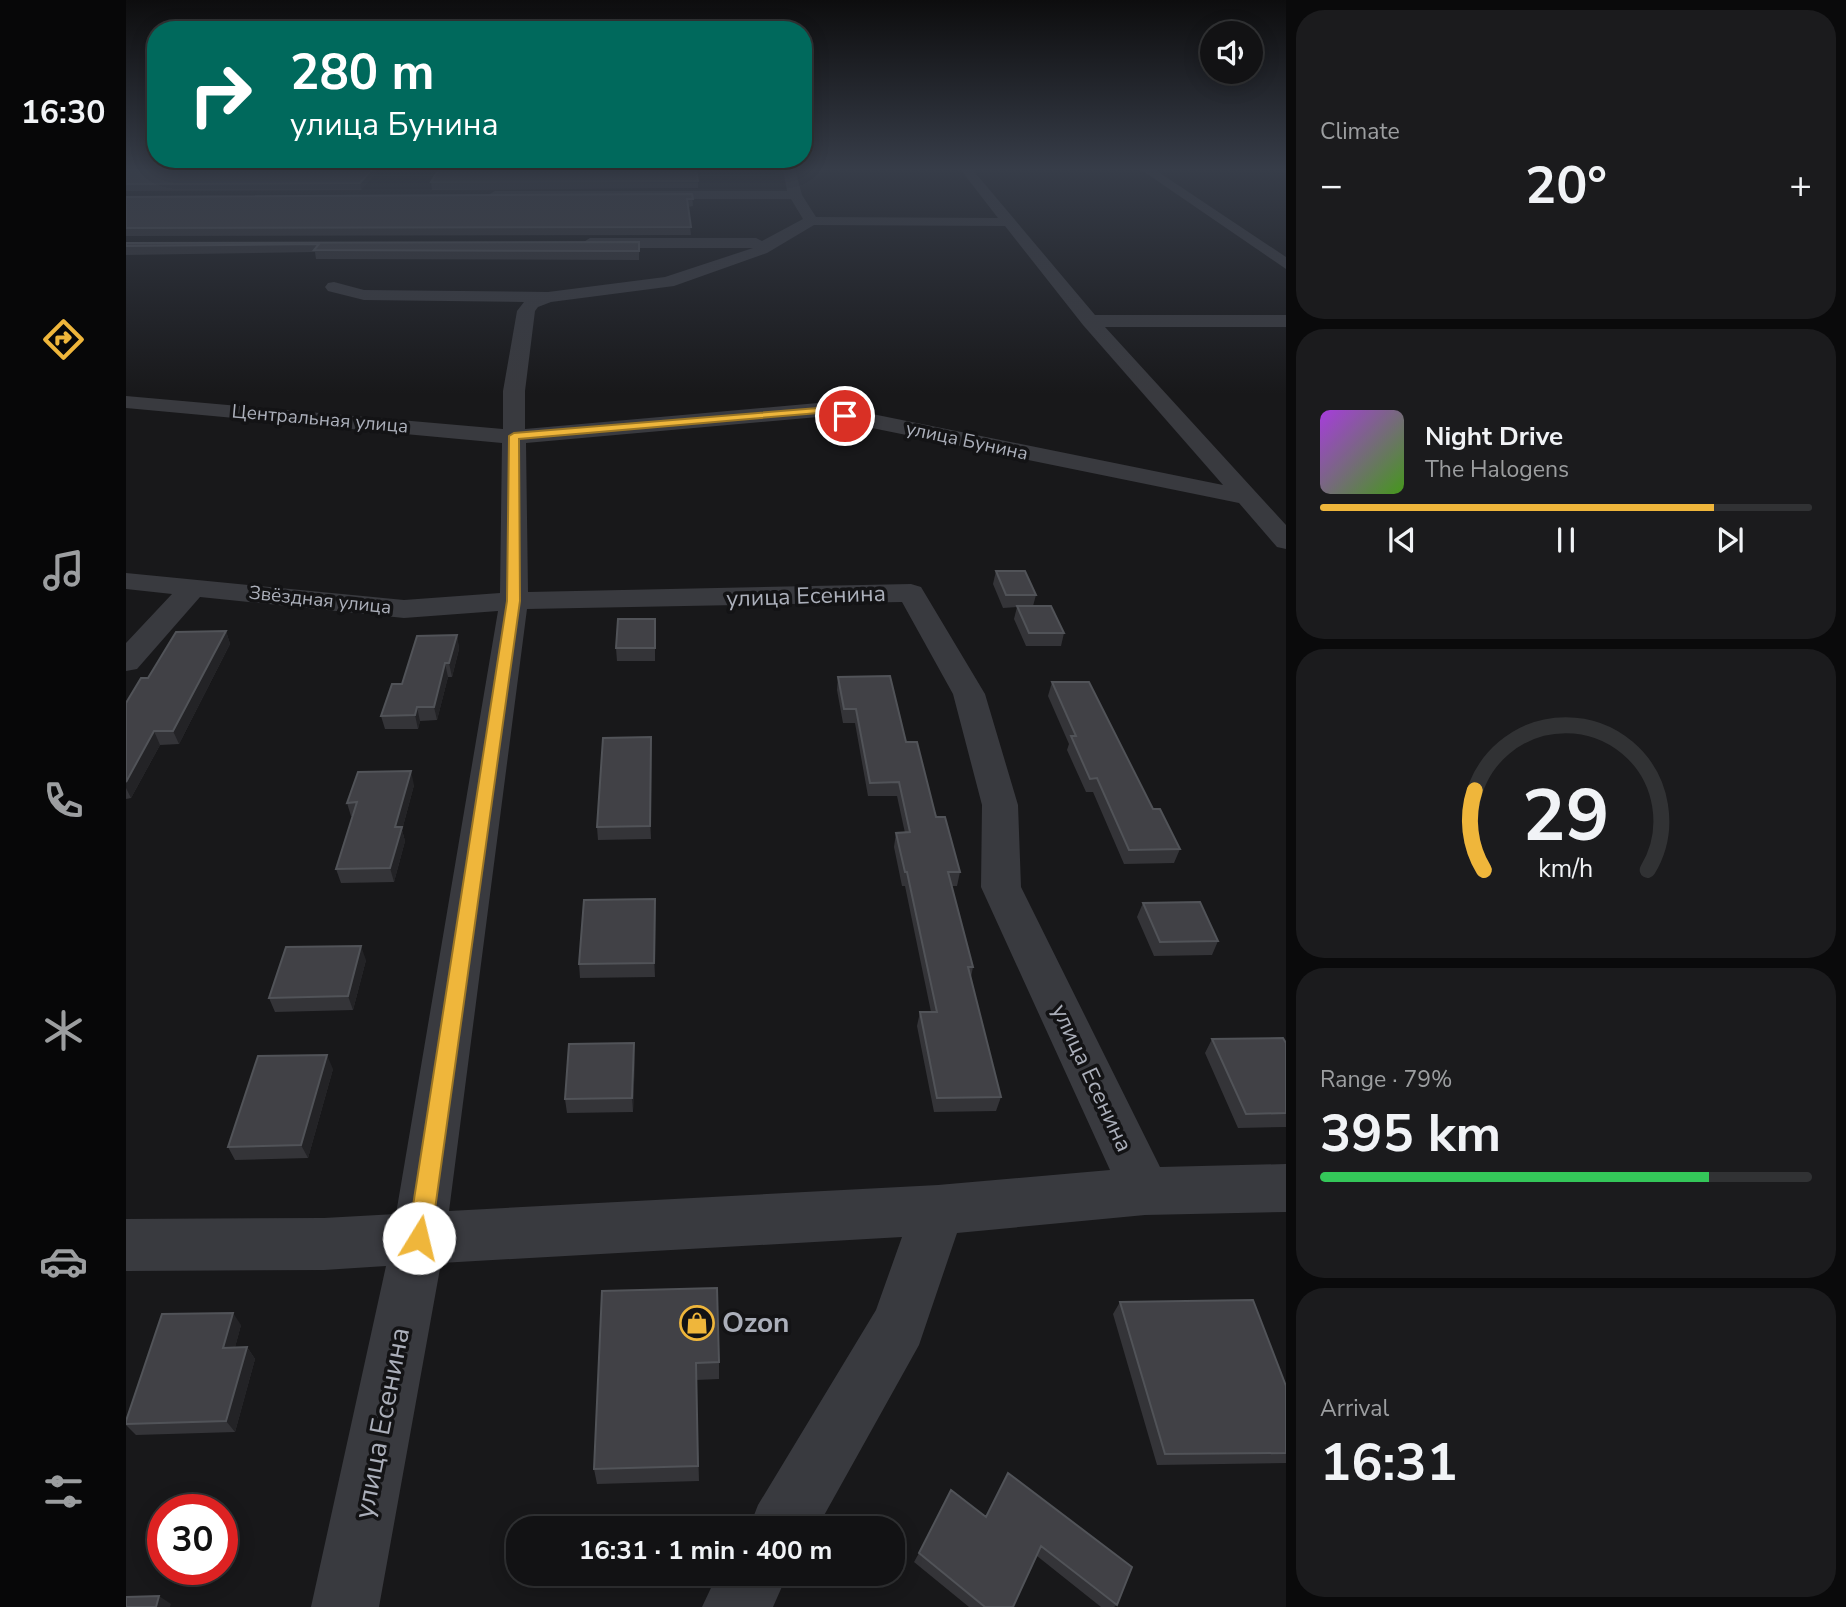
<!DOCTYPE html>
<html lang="en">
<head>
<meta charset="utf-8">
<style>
	:root { --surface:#121214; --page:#1b1b1d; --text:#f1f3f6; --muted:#9c9ea0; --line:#313234; --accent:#efb63b }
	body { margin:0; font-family:"Nunito Sans",sans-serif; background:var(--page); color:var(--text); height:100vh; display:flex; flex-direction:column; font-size:26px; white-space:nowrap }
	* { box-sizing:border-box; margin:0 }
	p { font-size:23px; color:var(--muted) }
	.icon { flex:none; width:38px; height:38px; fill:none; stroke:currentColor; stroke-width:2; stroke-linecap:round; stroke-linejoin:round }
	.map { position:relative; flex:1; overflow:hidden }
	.panel { display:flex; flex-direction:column; gap:10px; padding:10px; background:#0a0a0b; width:560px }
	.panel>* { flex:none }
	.hud { position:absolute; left:21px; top:21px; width:665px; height:147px; border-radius:28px; box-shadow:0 4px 18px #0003,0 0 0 2px var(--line); background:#00695c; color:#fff; overflow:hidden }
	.buttons { position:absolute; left:1074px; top:21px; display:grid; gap:14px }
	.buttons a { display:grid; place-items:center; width:63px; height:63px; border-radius:50%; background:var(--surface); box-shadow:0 4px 18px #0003,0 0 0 2px var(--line); font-size:35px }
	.speed { position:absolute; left:21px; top:1494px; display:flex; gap:14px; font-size:35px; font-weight:700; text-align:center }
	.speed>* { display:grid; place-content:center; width:91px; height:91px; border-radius:50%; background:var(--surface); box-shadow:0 4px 18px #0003,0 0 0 2px var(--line); line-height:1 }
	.speed .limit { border:10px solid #d22; background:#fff; color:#111 }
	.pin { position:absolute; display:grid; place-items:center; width:60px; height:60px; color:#fff; margin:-30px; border:4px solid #fff; border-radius:50%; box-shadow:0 2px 7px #0007 }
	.me { position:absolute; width:77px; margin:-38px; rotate:9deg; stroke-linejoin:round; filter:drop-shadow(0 0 5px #0008) }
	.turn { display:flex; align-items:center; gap:24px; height:147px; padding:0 28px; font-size:32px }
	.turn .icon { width:91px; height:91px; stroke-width:2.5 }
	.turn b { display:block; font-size:49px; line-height:60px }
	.big { font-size:52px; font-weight:700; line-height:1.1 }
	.panel .card { flex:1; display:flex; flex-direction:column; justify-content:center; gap:10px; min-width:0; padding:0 24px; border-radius:28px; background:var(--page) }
	.panel .dial { align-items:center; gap:0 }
	.dial svg { height:182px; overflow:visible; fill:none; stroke:var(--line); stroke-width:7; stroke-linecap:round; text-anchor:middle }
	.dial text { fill:var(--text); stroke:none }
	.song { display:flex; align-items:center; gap:21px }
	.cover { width:84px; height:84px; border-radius:10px; background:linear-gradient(135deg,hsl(280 70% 55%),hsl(100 70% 35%)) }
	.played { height:7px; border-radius:4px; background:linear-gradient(90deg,var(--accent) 80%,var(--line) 80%) }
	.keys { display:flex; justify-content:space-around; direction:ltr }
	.heat { display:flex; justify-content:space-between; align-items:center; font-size:38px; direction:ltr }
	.charge { height:10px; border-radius:5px; background:linear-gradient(90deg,#34c759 79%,var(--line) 0) }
	.trip { position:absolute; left:380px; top:1516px; width:399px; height:70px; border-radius:28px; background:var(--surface); box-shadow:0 4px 18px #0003,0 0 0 2px var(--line); font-weight:700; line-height:70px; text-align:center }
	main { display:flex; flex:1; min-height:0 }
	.menu { display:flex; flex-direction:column; width:126px; justify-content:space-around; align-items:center; background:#070708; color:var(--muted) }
	.menu .icon { width:49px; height:49px }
	.menu .current { color:var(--accent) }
	.menu b { font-size:32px; color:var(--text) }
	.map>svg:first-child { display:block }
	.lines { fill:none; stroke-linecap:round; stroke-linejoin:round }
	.minor { fill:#393a3f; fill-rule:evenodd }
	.wall { fill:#343438 }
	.shaded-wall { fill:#232326 }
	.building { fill:#414146; stroke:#515358; stroke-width:2 }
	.route { fill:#efb63b; stroke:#9b7626; stroke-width:2 }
	.labels { text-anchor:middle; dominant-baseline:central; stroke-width:7; stroke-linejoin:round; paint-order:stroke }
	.far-street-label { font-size:19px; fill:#abafba; stroke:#131315 }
	.street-label { font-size:23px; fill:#abafba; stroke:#131315 }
	.near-poi-label { font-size:28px; font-weight:bold; fill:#abafba; stroke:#131315; text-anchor:start }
	.near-street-label { font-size:28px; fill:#abafba; stroke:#131315 }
</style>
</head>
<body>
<main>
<nav class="menu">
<b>16:30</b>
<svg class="icon current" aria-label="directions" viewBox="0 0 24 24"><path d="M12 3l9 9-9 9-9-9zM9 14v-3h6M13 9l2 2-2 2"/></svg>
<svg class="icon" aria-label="music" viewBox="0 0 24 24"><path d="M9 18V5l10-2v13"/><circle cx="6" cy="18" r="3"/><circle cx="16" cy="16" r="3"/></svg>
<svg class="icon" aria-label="phone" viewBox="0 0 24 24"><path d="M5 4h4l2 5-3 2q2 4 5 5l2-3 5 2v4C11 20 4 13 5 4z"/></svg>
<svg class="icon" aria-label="climate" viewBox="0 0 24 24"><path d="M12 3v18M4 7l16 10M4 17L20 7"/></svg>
<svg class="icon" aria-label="car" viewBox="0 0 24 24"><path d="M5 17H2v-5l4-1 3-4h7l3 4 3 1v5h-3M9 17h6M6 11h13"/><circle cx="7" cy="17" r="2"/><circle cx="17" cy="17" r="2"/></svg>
<svg class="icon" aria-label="filters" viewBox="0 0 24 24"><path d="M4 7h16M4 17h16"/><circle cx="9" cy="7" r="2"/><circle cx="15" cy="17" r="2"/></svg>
</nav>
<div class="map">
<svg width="1160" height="1607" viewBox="0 0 1160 1607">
	<rect width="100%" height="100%" fill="#18181a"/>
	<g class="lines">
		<path class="minor" d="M657,169H669L676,195L690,217L872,218L834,169H846L969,315H1160V327H979L1160,525V549L1151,547L1113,503L692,417L400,443L402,592L785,584L795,587L859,694L892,805L895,887L1034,1167L1160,1164V1212L1019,1215L831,1233L793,1345L691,1528H623L632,1505L750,1310L776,1237L315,1263L253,1607H185L260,1266L198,1270L0,1271V1219L198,1218L270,1214L372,611L278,618L74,597L11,669L0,671V643L46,594L0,589V573L278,600L374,593L376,443L0,408V396L377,429V391L391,311L398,302L238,300L202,291L199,287L202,283L208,282L238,290L422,292L539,277L627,248H464L456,243L464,238H630L636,241L677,219L665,199H369L362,195L369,191H661ZM688,225L879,226L957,325L1097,485L692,403L399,429V391L409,311L412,307L425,302L548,286L641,253ZM776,602L827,694L856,805L855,887L984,1170L812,1185L323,1211L401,609Z
			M1014,169H1028L1160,257V269Z
			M592,1573H662L647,1607H576Z"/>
	</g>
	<path class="wall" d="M0,169H253L235,190L0,191Z
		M572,181V188L306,190L305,182Z
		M566,194L567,206L562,207L565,235L0,236V197Z
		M513,242V260L190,259L189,252L0,255V243Z
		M870,571L910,595L907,606L938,633L935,646H900L888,619L891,607L877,608L867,584Z
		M529,619V661H491L490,648Z
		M100,631L104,644L53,744L34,745L5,798L0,799V703L22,678Z
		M331,635L333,649L326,677H322L311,720L294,721L292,729H259L255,716Z
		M712,677L780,742L834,872L831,886H826L847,967L845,977L875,1097L870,1111L808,1112L791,1026L794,1012H805L779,886H776L768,847L770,833H779L771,796H742L729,723H717L711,690Z
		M926,682L1027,809L1054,849L1048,863L998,864L967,792H960L941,750L943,744L922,696Z
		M525,737V839L472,840L471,827Z
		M288,785L276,830L279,841L268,882L215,883L210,869L227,816H225L221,803Z
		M529,899V977L454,978L453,964Z
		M1017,903L1092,941L1086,955L1028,956L1011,917Z
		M240,960L227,1010L149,1012L143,998Z
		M1086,1039L1160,1043V1127L1112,1128L1079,1053Z
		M509,1057L507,1112L441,1113L439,1099Z
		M207,1069L182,1158L109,1160L102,1147Z
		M476,1291L593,1362V1379L570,1380L573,1481L471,1484L468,1469Z
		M994,1302L1160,1386V1463L1031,1465L987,1314Z
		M115,1325L109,1347H121L129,1359L109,1432L10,1435L0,1425Z
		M882,1473L991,1605L988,1607H975L911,1556L887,1607H843L788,1562L793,1553L860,1517Z"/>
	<path class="shaded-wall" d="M246,169H253L235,190L234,183Z
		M100,631L104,644L53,744L47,731Z
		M331,635L333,649L326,677L323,663Z
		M319,663L322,677L311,720L308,707Z
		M291,707L294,721L292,729L289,715Z
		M28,731L34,745L5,798L0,788V782Z
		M525,737L526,750L525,839L524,826Z
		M285,771L288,785L276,830L279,841L268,882L264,868L269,827Z
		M529,899L530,913L529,977L528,963Z
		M235,946L240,960L227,1010L222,996Z
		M508,1043L509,1057L507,1112L506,1098Z
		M201,1055L207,1069L182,1158L175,1145Z
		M107,1313L115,1325L106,1359L97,1348Z
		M121,1347L129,1359L109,1432L100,1421Z
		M33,1596L45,1604L44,1607H30Z"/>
	<path class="building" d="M0,169H246L234,183L0,184Z
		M313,169H570L572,181L305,182Z
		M566,194L567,199H561L565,227L0,228V197Z
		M513,242V251H488L188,250L193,244L0,246V243Z
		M870,571H899L910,595H880Z
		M891,606H925L938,633H903Z
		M492,619H529V648H490Z
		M100,631L47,731H28L0,782V703L15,678H22L50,632Z
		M331,635L323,663H319L308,707H291L289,715L255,716L266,684H276L291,636Z
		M764,676L780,742H791L810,817H819L834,872H822L847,967H842L875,1097L811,1098L794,1012H811L781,872H779L770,833L784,832L773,782L744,783L730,709H718L712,677Z
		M926,682H963L1027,809H1034L1054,849L1003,850L971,778L964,779L945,736H950Z
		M525,737L524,826L471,827L477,738Z
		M285,771L269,827H276L264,868L210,869L231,802L221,803L232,772Z
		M529,899L528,963L453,964L458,900Z
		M1074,902L1092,941L1034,942L1017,903Z
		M235,946L222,996L143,998L160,947Z
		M1157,1038L1160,1043V1113L1120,1114L1086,1039Z
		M508,1043L506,1098L439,1099L443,1044Z
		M201,1055L175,1145L102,1147L132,1056Z
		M591,1288L593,1362L570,1363L572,1466L468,1469L476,1291Z
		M1127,1300L1160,1386V1453L1039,1454L994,1302Z
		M107,1313L97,1348L121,1347L100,1421L0,1424V1421L36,1314Z
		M882,1473L1006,1567L991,1605L915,1546L887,1607H859L793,1553L825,1490L860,1517Z
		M33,1596L30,1607H0V1597Z"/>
	<linearGradient id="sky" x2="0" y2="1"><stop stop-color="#0d0d0e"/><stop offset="0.43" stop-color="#373d49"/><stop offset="1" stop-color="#373d49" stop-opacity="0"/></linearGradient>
	<rect width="1160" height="394" fill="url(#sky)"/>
	<path class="route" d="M692,408L724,416L719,419L692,413L393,439L394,601L305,1238L301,1246L293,1250L285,1246L282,1238L381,601L383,436L388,433Z"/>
	<defs>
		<g id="shop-ring" transform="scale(1.75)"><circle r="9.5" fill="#131315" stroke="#efb63b" stroke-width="1.5"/><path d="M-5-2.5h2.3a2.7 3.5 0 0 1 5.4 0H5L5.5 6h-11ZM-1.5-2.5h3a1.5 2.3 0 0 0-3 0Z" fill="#efb63b"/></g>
	</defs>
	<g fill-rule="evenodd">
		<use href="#shop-ring" x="571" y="1323"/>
	</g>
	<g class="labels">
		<g class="far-street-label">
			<text transform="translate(194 419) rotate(5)">Центральная улица</text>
			<text transform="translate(841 441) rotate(12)">улица Бунина</text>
			<text transform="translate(194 600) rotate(6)">Звёздная улица</text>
		</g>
		<g class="street-label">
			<text transform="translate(680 596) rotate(-2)">улица Есенина</text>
			<text transform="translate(966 1078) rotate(65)">улица Есенина</text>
		</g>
		<g class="near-poi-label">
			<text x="596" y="1323">Ozon</text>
		</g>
		<g class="near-street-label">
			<text transform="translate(256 1423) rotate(-79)">улица Есенина</text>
		</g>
	</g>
</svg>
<div class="buttons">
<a><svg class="icon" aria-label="sound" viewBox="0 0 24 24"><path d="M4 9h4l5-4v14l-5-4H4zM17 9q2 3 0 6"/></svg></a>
</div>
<div class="speed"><div class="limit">30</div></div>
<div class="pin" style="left:719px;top:416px;background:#d93025"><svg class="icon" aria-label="arrive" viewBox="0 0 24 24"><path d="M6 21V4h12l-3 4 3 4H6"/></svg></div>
<svg class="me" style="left:293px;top:1238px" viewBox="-20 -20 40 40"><circle r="19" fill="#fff"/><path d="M0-13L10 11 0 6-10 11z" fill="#efb63b"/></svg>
<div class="trip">16:31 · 1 min · 400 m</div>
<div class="hud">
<div class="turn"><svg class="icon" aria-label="right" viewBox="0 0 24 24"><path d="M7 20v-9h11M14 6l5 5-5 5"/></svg><div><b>280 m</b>улица Бунина</div></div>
</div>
</div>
<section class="panel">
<div class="card"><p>Climate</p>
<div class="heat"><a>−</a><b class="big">20°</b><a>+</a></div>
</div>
<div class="card">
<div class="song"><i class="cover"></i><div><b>Night Drive</b><p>The Halogens</p></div></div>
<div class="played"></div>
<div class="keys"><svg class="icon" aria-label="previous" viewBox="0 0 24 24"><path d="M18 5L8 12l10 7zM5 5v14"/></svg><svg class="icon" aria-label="pause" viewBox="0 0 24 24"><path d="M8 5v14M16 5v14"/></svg><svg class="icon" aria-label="next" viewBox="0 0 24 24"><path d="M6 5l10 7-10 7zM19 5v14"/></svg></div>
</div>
<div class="card dial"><svg viewBox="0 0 100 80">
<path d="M14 69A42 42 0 1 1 86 69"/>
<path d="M14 69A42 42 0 0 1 10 34" stroke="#efb63b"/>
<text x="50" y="56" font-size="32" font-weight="700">29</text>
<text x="50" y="72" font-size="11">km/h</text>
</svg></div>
<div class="card"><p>Range · 79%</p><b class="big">395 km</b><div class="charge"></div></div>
<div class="card"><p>Arrival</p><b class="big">16:31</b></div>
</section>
</main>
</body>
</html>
